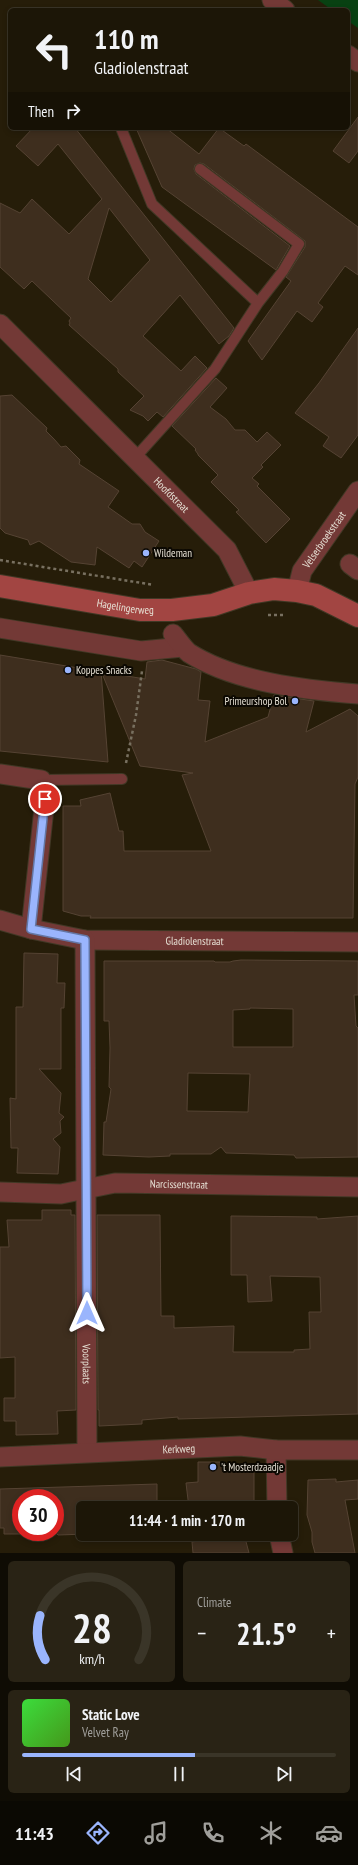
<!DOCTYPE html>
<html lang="en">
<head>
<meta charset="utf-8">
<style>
	:root { --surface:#1c1607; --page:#292315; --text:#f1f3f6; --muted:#a09f9b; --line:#3a3528; --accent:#9ab5fd }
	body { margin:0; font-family:"PT Sans Narrow",sans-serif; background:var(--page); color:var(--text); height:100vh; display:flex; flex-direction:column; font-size:15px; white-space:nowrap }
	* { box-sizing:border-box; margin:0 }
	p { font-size:13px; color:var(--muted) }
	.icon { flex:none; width:22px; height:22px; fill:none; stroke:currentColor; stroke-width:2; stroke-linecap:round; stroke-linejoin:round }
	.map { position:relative; height:1553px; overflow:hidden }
	.panel { display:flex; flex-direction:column; gap:8px; padding:8px; background:#0f0c04; flex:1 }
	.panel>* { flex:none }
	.hud { position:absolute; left:8px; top:8px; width:342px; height:122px; border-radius:6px; box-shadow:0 2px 6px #0003,0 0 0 1px var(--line); background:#1c1607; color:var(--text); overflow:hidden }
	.speed { position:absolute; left:12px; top:1489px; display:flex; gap:8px; font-size:20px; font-weight:700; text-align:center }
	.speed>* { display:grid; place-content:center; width:52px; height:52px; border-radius:50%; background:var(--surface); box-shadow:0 2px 6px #0003,0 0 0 1px var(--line); line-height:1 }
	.speed .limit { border:6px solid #d22; background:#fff; color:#111 }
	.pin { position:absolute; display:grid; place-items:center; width:34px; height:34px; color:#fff; margin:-17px; border:2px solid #fff; border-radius:50%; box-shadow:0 1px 4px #0007 }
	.me { position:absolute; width:44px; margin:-22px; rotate:0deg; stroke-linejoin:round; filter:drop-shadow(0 0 3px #0008) }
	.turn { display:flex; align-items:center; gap:14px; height:84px; padding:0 20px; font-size:18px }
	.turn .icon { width:52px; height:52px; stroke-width:2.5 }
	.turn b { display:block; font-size:28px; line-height:34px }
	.then { display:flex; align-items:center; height:38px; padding:0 20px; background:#0003; gap:8px; font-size:15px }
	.big { font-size:30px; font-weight:600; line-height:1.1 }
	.panel .widget { flex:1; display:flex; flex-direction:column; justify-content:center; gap:6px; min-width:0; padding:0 14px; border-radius:6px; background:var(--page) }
	.panel .dial { align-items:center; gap:0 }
	.dial svg { height:104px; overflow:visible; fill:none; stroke:var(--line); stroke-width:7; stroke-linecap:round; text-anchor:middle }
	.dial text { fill:var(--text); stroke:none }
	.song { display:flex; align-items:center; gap:12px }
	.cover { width:48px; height:48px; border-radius:6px; background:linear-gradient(135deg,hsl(120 70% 55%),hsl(100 70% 35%)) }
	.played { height:4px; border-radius:2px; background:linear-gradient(90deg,var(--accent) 55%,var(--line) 55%) }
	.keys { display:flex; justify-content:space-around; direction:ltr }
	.heat { display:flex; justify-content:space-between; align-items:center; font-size:22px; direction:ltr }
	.panel .tiles { flex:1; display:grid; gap:8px; grid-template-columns:1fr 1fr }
	.widget:last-child { grid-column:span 2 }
	.trip { position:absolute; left:76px; top:1501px; width:222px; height:40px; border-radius:6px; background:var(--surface); box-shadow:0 2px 6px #0003,0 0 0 1px var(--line); font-weight:600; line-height:40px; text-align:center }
	.dock { display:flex; height:64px; justify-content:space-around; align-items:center; background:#0b0903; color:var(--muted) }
	.dock .icon { width:28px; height:28px }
	.dock .active { color:var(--accent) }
	.dock b { font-size:18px; color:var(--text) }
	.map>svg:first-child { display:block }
	.green { fill:#084112 }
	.building { fill:#3e2e1e; stroke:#554333; fill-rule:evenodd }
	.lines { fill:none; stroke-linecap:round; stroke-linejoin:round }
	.lane-casing { stroke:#413825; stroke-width:12 }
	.street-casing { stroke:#413825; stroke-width:21 }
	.secondary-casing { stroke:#413825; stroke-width:24 }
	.path { stroke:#787060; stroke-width:2.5; stroke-dasharray:3 3; stroke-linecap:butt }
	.lane { stroke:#733936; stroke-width:10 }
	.street { stroke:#733936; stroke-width:19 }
	.secondary { stroke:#a24542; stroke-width:22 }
	.route-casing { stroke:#6476a4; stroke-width:10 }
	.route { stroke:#9ab5fd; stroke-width:7 }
	.poi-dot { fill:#9ab5fd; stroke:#0b0802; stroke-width:1.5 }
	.labels { text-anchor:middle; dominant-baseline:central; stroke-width:4; stroke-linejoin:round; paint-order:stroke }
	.street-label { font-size:11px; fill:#e6e0d4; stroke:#0b0802 }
	.poi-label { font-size:11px; fill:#e6e0d4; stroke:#0b0802; text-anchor:start }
</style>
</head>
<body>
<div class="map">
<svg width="358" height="1553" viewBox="0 0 358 1553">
	<rect width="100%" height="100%" fill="#261d09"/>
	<path class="green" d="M318,0H358V28L348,21V10H332Z"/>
	<path class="building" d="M358,117V151L349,163L333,151Z
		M33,128H75L234,328L229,336L219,344L180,295L143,336L181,371L195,356L207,368L163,417L157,412L148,421L143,416L130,410L144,396L118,372V369L69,325L70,323L69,321L71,318L32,281L24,289L0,267V203L20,213L32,199L69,234L102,199L58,144L38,166L16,146ZM109,208L150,260L111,302L88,279Z
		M136,128H166L199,154L219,128L244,146L246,144L358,227V275L345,266L318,303L323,307L312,322L297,311L262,360L248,341L291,281L286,277L305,247V241L204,164L200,163L195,165L194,169L196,174L290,246L276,270L162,187Z
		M358,328V435L341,458L323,446L329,437L295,413L319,383Z
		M216,378L227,388L210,407L226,419L235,430H245L257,442L267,432L281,445L261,465L263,467L252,478L259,484L257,486L290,519L266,543L236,512L239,510L211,482L218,475L198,455V454L195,450L196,449L172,426Z
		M12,395L47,428L46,431L54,439L61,447L66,446L80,460L79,464L119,491L108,507L132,524H140L145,532L159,541L142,567L134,561L129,568L97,547L95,565L71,562L39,541L30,545L28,540L5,533L0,528V396Z
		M0,655L145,679L147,662L162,660L196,669L201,672L198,700L210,701L205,742L268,717L274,695L314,701L306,732L350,709L358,716V777L355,784L353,918H90L91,916H81L63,911V806H81L80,800L110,793L119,831H123L124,851H211L182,775L193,773L140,766L101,671L108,762L0,751Z
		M24,953L58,954L57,983H65L64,1008H61V1069H39L61,1093L59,1113L64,1117L60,1121L61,1133L53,1139L60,1147L58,1174L17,1173L18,1148H11L10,1098L16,1099V1007H23Z
		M241,960L358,961V995H354L356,1026L358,1028V1157L296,1158L294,1155L226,1153L221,1147L211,1154H170V1156L149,1157L103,1155L104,1122H106L111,1089L109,1087L110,1048L109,1021H104V961H214L215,962H230L233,961ZM250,1008L293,1009V1047H233V1010L250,1009ZM188,1073L250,1074L248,1112L187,1111Z
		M42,1210H71V1215H75L76,1410L57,1411L58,1434L16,1435V1421H4V1398H15V1357L0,1358V1247H9L7,1220H42Z
		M97,1215H160L161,1316H174V1328L234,1326L233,1352H294V1350L310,1349L309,1312H321L320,1277L270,1276L272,1301L248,1302L247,1275H231V1216L317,1217V1219L358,1216V1414L178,1419V1417L142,1420V1424L99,1426V1410H98Z
		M198,1462H220V1465H254V1508H189L186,1483L198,1482Z
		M336,1479V1482L358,1480V1499L345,1500L355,1553H315L312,1542V1532L307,1515L308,1480Z
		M157,1484V1508H83V1534H87L58,1535L55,1532V1498H21V1532H35V1534H4V1528H0V1489Z
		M244,1534L249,1553H193L192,1542Z"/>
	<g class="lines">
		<g class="lane-casing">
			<path id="lane" d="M121,128L152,204L258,303L215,369L134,459
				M200,169L299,244L283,271L258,303
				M41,780L122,779"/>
		</g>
		<g class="street-casing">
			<g id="street">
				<path d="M272,0L285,10"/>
				<path d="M348,55L358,62"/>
				<path id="s1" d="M0,324L227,550L249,593"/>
				<path d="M350,564L358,570"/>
				<path id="s2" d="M297,591L302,571L358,491"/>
				<path d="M0,628L141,651L183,647"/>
				<path d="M173,634C178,640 183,648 189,653C235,682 304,690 358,694"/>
				<path d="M0,774L41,780L45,799L31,929"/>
				<path id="s3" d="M0,920L31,929L85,940L358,942"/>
				<path id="s4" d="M85,940L87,1452"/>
				<path id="s5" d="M0,1192L61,1194L115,1183L358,1187"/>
				<path d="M276,1450L277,1508"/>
				<path id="s6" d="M0,1457L240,1446L276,1450H358"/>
				<path d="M279,1534L283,1553"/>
			</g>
		</g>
		<g class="secondary-casing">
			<g id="secondary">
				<path id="s7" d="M0,586L140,610H172L213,605L249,593L274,589L297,591L316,595L358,616"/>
			</g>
		</g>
		<path class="path" d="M0,560L154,585
			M268,615H283
			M126,763L136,715L142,671"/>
		<use href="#lane" class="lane"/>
		<use href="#street" class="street"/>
		<use href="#secondary" class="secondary"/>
	</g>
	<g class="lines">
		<g class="route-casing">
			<path id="route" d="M45,799L31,929L85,940L87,1313"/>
		</g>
		<use href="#route" class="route"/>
	</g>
	<g class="poi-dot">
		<circle cx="146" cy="553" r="4"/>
		<circle cx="68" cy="670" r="4"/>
		<circle cx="295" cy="701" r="4"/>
		<circle cx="213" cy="1467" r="4"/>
	</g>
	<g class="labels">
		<g class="street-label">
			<text stroke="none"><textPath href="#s1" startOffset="242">Hoofdstraat</textPath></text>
			<text stroke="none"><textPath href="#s2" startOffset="59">Velserbroekstraat</textPath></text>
			<text stroke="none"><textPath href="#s7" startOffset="127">Hagelingerweg</textPath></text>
			<text stroke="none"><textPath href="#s3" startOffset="197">Gladiolenstraat</textPath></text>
			<text stroke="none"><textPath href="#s5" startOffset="180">Narcissenstraat</textPath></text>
			<text stroke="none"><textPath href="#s4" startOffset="424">Voorplaats</textPath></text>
			<text stroke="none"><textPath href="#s6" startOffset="179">Kerkweg</textPath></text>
		</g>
		<g class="poi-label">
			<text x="154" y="553">Wildeman</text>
			<text x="76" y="670">Koppes Snacks</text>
			<text x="287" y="701" text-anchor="end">Primeurshop Bol</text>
			<text x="221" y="1467">'t Mosterdzaadje</text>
		</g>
	</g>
</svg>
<div class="speed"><div class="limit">30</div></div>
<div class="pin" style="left:45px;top:799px;background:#d93025"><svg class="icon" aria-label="arrive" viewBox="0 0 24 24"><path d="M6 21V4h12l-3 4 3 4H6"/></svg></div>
<svg class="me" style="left:87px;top:1313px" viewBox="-20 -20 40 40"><path d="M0-17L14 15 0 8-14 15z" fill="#9ab5fd" stroke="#fff" stroke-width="4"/></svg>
<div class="trip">11:44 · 1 min · 170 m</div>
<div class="hud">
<div class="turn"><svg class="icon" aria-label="left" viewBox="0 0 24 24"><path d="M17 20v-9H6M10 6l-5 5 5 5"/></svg><div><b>110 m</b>Gladiolenstraat</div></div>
<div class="then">Then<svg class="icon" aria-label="right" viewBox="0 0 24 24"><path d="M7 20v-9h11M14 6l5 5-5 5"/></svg></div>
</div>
</div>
<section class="panel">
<div class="tiles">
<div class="widget dial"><svg viewBox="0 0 100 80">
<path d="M14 69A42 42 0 1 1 86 69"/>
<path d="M14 69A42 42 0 0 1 10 35" stroke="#9ab5fd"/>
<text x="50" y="56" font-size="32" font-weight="700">28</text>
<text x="50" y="72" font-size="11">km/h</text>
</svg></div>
<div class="widget"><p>Climate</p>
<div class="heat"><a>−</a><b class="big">21.5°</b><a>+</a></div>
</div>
<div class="widget">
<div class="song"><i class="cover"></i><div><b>Static Love</b><p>Velvet Ray</p></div></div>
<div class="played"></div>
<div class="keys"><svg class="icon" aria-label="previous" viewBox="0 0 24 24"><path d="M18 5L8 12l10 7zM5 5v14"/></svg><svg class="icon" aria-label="pause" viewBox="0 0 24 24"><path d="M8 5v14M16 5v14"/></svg><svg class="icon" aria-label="next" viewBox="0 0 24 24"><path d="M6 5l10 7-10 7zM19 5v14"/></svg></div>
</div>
</div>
</section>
<nav class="dock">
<b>11:43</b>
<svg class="icon active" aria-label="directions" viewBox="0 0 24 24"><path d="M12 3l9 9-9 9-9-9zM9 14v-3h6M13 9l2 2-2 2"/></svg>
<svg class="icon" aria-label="music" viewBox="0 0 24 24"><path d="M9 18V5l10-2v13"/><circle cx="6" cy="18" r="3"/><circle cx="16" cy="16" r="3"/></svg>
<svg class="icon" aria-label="phone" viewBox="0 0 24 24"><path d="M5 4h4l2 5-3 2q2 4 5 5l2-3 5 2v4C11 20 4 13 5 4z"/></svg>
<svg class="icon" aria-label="climate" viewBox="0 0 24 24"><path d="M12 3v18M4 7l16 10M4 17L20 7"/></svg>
<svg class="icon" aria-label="car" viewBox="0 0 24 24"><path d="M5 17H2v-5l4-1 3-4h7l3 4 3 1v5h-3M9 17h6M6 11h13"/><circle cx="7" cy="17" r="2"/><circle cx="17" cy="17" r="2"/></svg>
</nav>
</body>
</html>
